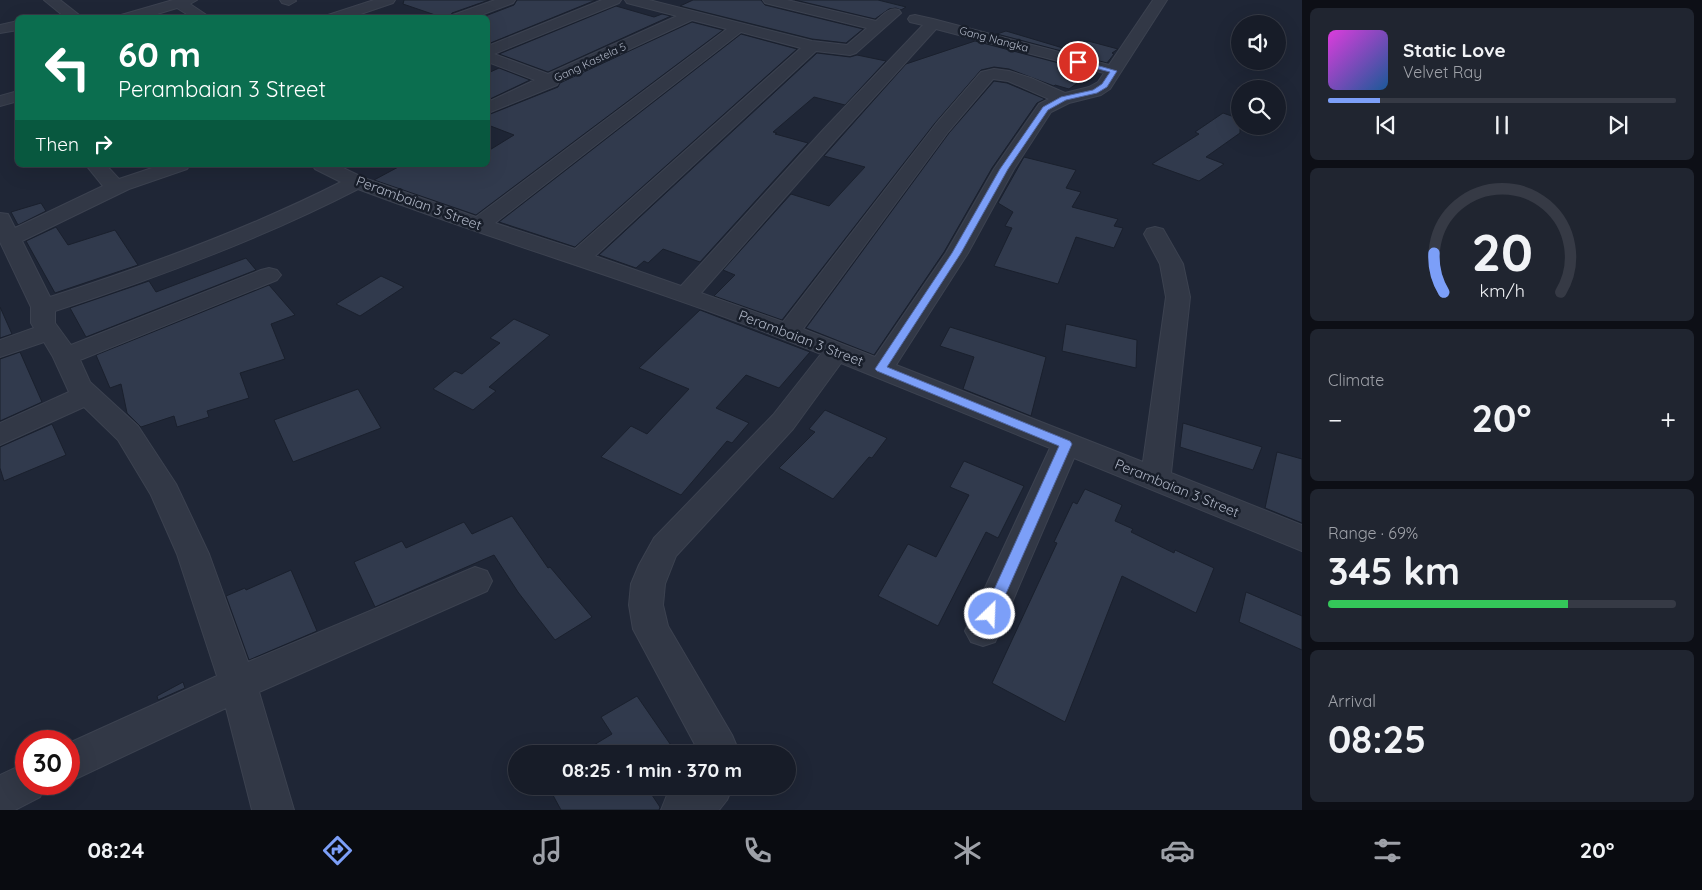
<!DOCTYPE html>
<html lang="en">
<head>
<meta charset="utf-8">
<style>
	:root { --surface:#171c28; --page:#202530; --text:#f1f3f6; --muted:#9ea1a8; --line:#363a45; --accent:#7c9ff8 }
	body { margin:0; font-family:Quicksand,sans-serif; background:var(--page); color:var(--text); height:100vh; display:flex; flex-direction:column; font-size:19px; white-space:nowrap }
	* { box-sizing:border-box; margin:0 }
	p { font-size:16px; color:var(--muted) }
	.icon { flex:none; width:28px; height:28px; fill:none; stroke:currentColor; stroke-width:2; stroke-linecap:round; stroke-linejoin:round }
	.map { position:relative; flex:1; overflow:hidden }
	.panel { display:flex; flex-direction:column; gap:8px; padding:8px; background:#0d0f16; width:400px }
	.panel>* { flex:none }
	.hud { position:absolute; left:15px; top:15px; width:475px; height:152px; border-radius:8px; box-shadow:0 5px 20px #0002,0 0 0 1px var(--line); background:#0b6e4f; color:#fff; overflow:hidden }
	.fabs { position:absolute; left:1231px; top:15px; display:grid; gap:10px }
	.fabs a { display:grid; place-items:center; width:55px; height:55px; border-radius:50%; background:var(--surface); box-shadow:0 5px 20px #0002,0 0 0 1px var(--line); font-size:25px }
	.speed { position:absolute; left:15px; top:730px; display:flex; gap:10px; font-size:25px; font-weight:700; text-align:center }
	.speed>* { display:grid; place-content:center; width:65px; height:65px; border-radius:50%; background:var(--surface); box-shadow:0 5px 20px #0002,0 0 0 1px var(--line); line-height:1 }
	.speed .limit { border:8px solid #d22; background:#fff; color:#111 }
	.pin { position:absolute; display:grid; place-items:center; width:42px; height:42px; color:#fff; margin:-21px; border:2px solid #fff; border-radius:50%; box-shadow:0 1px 5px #0007 }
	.me { position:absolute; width:55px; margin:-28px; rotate:24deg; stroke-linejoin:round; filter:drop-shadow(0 0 4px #0008) }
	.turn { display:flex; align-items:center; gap:18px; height:105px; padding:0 20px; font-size:22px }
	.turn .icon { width:65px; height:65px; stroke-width:2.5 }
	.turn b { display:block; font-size:35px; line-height:42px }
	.then { display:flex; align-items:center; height:48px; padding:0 20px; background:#0003; gap:10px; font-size:19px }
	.big { font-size:38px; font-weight:800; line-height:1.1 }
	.panel .card { flex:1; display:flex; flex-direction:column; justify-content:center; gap:8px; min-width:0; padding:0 18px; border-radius:8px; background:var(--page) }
	.panel .dial { align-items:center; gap:0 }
	.dial svg { height:130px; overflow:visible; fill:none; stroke:var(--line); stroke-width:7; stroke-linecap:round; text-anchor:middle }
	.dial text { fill:var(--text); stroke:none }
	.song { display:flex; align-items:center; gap:15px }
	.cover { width:60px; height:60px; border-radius:8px; background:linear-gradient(135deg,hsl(300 70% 55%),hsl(210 70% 35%)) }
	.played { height:5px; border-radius:2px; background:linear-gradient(90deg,var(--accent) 15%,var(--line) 15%) }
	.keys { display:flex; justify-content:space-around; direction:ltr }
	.heat { display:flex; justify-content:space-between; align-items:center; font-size:28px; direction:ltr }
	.charge { height:8px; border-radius:4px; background:linear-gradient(90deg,#34c759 69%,var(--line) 0) }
	.trip { position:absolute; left:508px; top:745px; width:288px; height:50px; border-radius:25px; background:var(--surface); box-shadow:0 5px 20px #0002,0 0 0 1px var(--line); font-weight:800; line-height:50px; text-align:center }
	.dock { display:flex; height:80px; justify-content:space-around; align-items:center; background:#090b10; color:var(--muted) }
	.dock .icon { width:35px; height:35px }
	.dock .current { color:var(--accent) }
	.dock b { font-size:22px; color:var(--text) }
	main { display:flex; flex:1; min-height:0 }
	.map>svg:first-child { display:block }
	.building { fill:#313a4d; stroke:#1a202d }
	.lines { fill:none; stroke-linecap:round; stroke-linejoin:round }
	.street-casing { stroke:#3c4250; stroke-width:2 }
	.street { fill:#323846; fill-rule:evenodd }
	.route { fill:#7c9ff8; stroke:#5167a1 }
	.labels { text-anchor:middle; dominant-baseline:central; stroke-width:5; stroke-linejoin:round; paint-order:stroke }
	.far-street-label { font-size:11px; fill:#acb3c3; stroke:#181e2a }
	.street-label { font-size:14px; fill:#acb3c3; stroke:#181e2a }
</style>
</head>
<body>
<main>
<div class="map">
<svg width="1302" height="810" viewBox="0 0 1302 810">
	<rect width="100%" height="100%" fill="#1f2636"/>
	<path class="building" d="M404,0H489L452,13L449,18H444L403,4Z
		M517,0H596L488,44V18H480L514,5Z
		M693,0H761L765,5L863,29L846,43L812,39L680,6Z
		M795,0H878L906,7L901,10L896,8L889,9L875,19Z
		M616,6L654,17L662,14L671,16L548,72L499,54Z
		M692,22L723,30L476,215L374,180L402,165H488V151L514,135L488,125V115L558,87L560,83Z
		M1006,31L1073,51L1088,41L1118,49L1112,53L1114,54L1107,63L997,34Z
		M741,34L797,49L575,247L499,222Z
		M975,41L1093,72L1069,89L1055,85L1054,86L1009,69L994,67L981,70L935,123L782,320L714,296L735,275L723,270L791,194L829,206L865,167L824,156L906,64Z
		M817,53L850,57L857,55L886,61L845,105L814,97L773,132L777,133L775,134L808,143L700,262L663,249L648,263L644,261L636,268L599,255Z
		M499,68L530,80L488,100V73Z
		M994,81L1007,83L1045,99L1037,103L992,168L944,252L874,355L806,328L949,133Z
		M1223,113L1240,119V133L1206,157L1224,164L1199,181L1152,164L1199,134L1195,132Z
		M1024,157L1076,170L1066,188L1081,192L1072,207L1118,219L1114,226L1123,228L1114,248L1076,237L1058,284L994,266L1012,228L1005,226L1013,212L998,203Z
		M41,203L46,211L18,225L11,212Z
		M56,227L68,245L115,230L138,265L55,293L26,241Z
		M246,258L256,270L86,337L70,308L149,281L156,292Z
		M381,276L404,287L360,316L336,304Z
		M269,285L295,315L271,324L285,359L240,373L249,398L207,411L209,417L177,427L174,416L141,427L127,413L121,384L110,388L96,355Z
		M0,307L12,334L0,338Z
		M700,310L810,352L779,388L746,375L716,408L749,423L732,443L727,441L681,495L601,457L631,426L647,434L689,389L639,368Z
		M514,319L550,335L489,387L496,391L473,410L433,389L455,371L462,374L500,343L490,338Z
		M1066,324L1137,340L1136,368L1062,351Z
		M950,327L1046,357L1031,416L963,389L974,357L940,346Z
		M20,352L42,402L0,421V359Z
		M358,389L381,428L293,462L274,420Z
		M825,410L887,438L872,458L869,457L833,499L779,468L815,432L809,429Z
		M1183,423L1262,447L1253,470L1180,447Z
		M52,424L66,455L4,481L0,468V447Z
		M1277,452L1302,459V523L1265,508Z
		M964,461L1024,486L998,538L986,532L938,626L878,596L908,544L936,557L969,495L950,487Z
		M1085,489L1122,505L1115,521L1133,529L1131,532L1174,553L1175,550L1214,568L1196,613L1122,576L1065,722L992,683L1057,543L1054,542L1073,502L1077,504Z
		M512,516L548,568L550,567L592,617L555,640L518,592L494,555L375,607L354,562L402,541L406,548L464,522L472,534Z
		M291,570L317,631L249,660L226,596L245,588L246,590Z
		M1246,592L1302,616V650L1239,622Z
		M183,682L185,688L158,700L157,696Z
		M637,696L677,754H579L612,734L601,717Z
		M548,786H651L648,789L660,807L659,810H561Z"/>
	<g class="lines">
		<g class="street-casing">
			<path id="street" d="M44,0H60L83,18H66Z
				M173,0H197L190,4L211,18H193L177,8L144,18H119L121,15Z
				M280,0H295L296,1L289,5L282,3Z
				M374,0H395L393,3L349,18H326L328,15Z
				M495,0H515L513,3L473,18H451L453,15Z
				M602,0H621L619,3L494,54L548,74L677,16L627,3L625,0H649L812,41L847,45L867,28L765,3L763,0H787L876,21C883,15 889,7 899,10L901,13L856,53L850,55L816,51L595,256L681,286L823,130L923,25L910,22L908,19L910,16L915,15L933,19L1109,65L1153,0H1167L1110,89L1101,95L1069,103L1051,112L1014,169L968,253L896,365L1143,462L1166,297L1160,264L1144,234L1147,229L1155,227L1163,229L1183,264L1190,297L1171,473L1302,525V551L1074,458L995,642L983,646L971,642L965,631L1050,448L841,363L793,429L676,556L665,584L663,605L668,626L732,735L740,754H700L633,629L629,605L631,584L639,565L654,538L773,415L821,354C669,292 512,247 358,189C261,239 159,277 55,311V323L71,345L261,270L269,268L277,270L281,275L277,280L80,360L90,382L138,426L176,484L209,554L248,662L475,567L487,571L492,581L487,591L259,692L294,810H252L226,708L69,782V743L217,676L177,554L151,495L118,440L84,407L0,445V423L69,392L53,357L44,342L0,357V340L34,328L31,323V307L0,242V213L8,214L15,228L103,186L86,165H106L119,179L161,165H190L187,169L129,189L22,241L50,297C150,265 248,229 341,182L315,169L312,165H337L364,178L476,217L727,29L692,20L559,82L557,85L488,113V102L535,80L488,62V46ZM936,29L1104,73L1098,82L1089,87L1065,93L1031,78L1009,71L994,69L981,72L936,124L783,322L701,293L837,138ZM741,32L801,48L575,249L495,223ZM993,79L1008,81L1049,99L1039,104L994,169L946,253L875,357L803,329L948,132Z
				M18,21V30L0,33V25Z
				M18,91V101L0,106V96Z
				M26,763V784H46L40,797L15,810H0V775Z
				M683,786H733L727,800L719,810H661L667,795Z"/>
		</g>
		<use href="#street" class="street"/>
	</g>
	<path class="route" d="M1078,60L1117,71L1107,87L1097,93L1066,100L1048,110L1008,169L961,253L887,367L1070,441L1072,444L997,614L995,618L990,620L985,618L983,614L1059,446L877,371L875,369L952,253L1000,169L1043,107L1061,97L1093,90L1102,84L1110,72L1075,63L1074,62Z"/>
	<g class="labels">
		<g class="far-street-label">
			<text transform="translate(994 39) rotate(15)">Gang Nangka</text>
			<text transform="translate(590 62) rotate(-25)">Gang Kastela 5</text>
		</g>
		<g class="street-label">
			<text transform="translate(419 203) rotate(20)">Perambaian 3 Street</text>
			<text transform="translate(801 338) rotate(21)">Perambaian 3 Street</text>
			<text transform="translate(1177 488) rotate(22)">Perambaian 3 Street</text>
		</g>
	</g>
</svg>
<div class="fabs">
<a><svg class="icon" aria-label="sound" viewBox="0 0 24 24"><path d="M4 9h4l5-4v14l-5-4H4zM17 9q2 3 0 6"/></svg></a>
<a><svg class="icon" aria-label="search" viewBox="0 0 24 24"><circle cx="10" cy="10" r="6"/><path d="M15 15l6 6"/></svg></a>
</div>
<div class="speed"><div class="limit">30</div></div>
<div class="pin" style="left:1078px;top:62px;background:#d93025"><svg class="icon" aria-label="arrive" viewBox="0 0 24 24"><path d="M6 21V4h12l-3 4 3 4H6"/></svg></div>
<svg class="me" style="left:990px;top:614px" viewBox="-20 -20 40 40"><circle r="17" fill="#7c9ff8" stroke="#fff" stroke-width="3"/><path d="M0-11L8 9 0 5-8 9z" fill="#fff"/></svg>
<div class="trip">08:25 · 1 min · 370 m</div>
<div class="hud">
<div class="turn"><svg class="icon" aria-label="left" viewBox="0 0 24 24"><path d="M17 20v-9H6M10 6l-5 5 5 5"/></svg><div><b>60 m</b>Perambaian 3 Street</div></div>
<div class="then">Then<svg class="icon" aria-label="right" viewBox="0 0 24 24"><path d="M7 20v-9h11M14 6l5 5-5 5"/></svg></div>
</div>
</div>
<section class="panel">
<div class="card">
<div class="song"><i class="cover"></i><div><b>Static Love</b><p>Velvet Ray</p></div></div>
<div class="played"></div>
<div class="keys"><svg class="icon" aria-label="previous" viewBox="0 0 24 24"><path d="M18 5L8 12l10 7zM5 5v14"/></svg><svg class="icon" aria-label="pause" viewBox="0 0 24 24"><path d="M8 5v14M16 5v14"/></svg><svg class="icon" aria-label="next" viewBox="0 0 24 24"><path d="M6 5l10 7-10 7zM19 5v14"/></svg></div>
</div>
<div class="card dial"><svg viewBox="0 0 100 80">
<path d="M14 69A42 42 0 1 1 86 69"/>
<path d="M14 69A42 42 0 0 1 8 45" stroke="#7c9ff8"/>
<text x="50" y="56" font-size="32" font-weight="700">20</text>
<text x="50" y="72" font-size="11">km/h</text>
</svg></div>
<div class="card"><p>Climate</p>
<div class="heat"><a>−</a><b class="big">20°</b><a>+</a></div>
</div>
<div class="card"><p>Range · 69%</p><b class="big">345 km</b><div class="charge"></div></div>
<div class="card"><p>Arrival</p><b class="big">08:25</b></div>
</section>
</main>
<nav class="dock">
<b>08:24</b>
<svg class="icon current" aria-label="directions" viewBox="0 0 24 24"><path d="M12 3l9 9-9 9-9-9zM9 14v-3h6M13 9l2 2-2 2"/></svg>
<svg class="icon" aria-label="music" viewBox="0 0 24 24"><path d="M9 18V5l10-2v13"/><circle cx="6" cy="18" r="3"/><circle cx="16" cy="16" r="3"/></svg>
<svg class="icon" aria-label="phone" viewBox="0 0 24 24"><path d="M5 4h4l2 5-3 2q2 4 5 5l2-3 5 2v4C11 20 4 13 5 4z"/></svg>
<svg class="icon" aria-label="climate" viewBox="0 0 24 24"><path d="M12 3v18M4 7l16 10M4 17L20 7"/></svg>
<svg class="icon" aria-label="car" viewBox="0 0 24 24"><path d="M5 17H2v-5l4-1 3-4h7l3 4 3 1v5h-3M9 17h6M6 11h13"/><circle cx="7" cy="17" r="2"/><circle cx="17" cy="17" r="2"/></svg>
<svg class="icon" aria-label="filters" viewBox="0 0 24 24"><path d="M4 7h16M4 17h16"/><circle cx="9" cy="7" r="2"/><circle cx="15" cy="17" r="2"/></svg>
<b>20°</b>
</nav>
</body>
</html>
